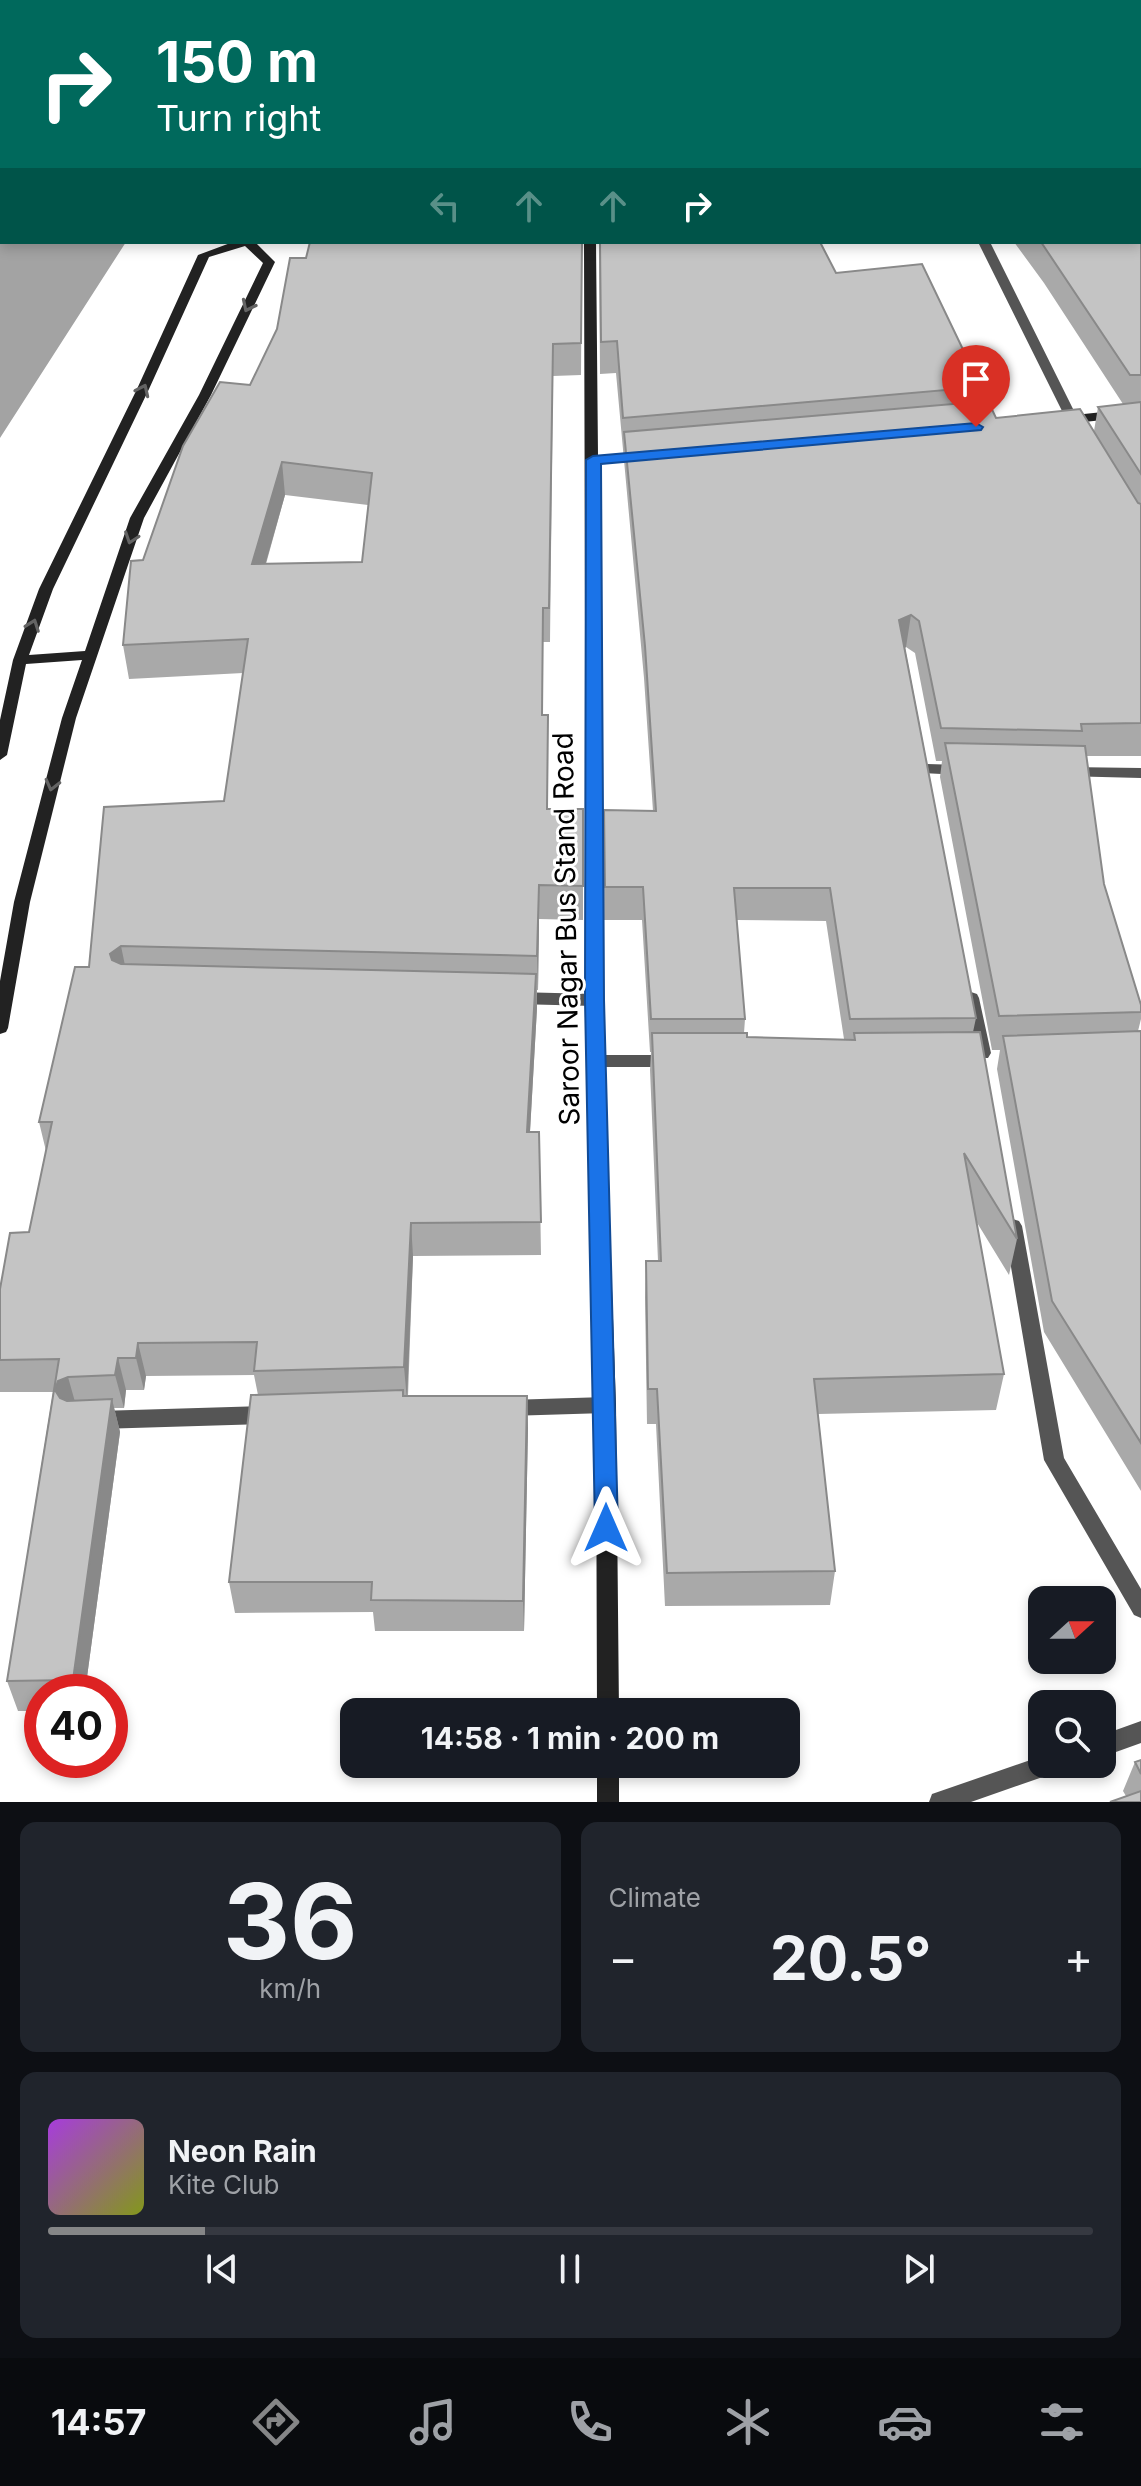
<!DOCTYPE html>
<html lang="en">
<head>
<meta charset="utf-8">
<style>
	:root { --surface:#171b24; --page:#20242c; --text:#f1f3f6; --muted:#9ea1a6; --line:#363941; --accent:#858687 }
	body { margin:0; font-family:Inter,sans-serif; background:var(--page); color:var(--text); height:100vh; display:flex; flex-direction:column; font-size:30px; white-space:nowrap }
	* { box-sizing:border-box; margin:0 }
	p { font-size:26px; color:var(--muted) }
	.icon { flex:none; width:44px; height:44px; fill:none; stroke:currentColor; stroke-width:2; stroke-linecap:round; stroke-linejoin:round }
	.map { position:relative; height:1802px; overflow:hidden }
	.drawer { display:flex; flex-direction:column; gap:20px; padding:20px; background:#0d0f14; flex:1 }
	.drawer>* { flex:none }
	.banner { position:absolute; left:0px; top:0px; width:1142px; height:244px; box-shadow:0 4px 12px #0003; background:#00695c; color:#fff; overflow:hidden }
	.needle { width:52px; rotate:69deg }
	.fabs { position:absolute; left:1028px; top:1586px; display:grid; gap:16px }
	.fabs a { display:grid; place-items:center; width:88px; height:88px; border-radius:16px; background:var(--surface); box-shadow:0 4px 12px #0003; font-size:40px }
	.speed { position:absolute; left:24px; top:1674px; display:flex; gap:16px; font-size:40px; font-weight:700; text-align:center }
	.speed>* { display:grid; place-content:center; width:104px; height:104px; border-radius:50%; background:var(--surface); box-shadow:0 4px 12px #0003; line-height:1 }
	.speed .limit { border:12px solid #d22; background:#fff; color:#111 }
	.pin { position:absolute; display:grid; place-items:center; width:68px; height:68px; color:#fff; margin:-82px -34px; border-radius:50% 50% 50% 0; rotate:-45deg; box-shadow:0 0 8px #0007 }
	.pin .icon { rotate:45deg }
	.me { position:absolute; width:88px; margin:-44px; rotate:0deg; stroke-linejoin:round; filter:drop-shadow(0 0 6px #0008) }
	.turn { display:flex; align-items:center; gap:28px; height:168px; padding:0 24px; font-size:36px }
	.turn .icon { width:104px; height:104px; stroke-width:2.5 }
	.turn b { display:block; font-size:56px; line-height:68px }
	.lanes { display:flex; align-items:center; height:76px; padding:0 24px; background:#0003; justify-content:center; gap:40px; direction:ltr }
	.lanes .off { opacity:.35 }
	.big { font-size:60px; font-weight:700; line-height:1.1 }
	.drawer .tile { flex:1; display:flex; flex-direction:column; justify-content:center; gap:12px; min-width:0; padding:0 28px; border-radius:16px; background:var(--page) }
	.drawer .dial { align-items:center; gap:0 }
	.dial b { font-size:104px; line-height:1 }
	.song { display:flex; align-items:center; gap:24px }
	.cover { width:96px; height:96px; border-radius:12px; background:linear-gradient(135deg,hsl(280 70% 55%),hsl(70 70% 35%)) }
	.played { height:8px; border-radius:4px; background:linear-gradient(90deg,var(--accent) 15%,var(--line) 15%) }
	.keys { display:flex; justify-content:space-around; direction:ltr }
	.heat { display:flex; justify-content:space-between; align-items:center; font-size:44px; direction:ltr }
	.drawer .tiles { flex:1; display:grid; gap:20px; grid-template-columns:1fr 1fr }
	.tile:last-child { grid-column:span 2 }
	.trip { position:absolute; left:340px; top:1698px; width:460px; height:80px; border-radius:16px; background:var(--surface); box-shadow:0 4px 12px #0003; font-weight:700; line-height:80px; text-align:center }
	.tab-bar { display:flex; height:128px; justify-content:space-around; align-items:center; background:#090b0e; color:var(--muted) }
	.tab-bar .icon { width:56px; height:56px }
	.tab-bar .current { color:var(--accent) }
	.tab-bar b { font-size:36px; color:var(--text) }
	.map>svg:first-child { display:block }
	.water { fill:#a3a3a3 }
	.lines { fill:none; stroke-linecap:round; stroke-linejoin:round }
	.street { fill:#555; fill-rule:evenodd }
	.secondary { fill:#222; fill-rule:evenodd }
	.wall { fill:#a9a9a9; fill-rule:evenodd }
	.shaded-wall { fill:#898989 }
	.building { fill:#c4c4c4; stroke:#898989; stroke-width:2; fill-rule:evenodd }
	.oneway { stroke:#646464 }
	.route { fill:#1a73e8; stroke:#114b97; stroke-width:2 }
	.labels { text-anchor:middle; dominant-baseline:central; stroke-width:6; stroke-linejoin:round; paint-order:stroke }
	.street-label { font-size:28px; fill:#000; stroke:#fff }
</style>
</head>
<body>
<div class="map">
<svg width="1141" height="1802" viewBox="0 0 1141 1802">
	<rect width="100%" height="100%" fill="#fff"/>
	<path class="water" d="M0,0H271L2,2V242H126L0,438Z"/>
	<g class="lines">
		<path class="street" d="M978,242H990L1082,427L1080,430H1072L1070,427Z
			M927,764L961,765L969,770L961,775L922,773L919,769L922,765Z
			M1068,767L1141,768V778L1063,776L1060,772L1063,768Z
			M516,992L594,994L600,996L602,1000L600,1004L594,1006L516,1004L510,1002L508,998L510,994Z
			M971,992L977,994L979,998L991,1053L988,1058H976L973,1053L963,998L965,994Z
			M596,1055H671L677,1056L680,1061L677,1066L671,1067H596L590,1066L587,1061L590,1056Z
			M1013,1219L1019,1221L1022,1226L1064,1458L1141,1589V1618L1134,1615L1044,1460L1004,1226L1007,1221Z
			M606,1397L613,1399L616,1405L613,1411L606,1413L506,1416L499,1414L496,1408L499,1402L506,1400Z
			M267,1406L274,1409L277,1415L274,1421L267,1424L99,1429L92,1426L89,1420L92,1414L99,1411Z
			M1141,1721V1743L1102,1757V1735Z
			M1042,1756V1764H1060L1057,1772L971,1802H929L932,1794Z"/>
		<path class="secondary" d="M350,0H360L349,2Z
			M233,242H255L275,262L211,395L144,518L76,718L30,902L8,1028L6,1032L0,1034V981L14,902L62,718L82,660L26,664L7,755L0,760V720L13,660L39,589L137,389L198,255ZM245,246L263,263L199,395L130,518L85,651L29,655L53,589L149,389L209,257Z
			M584,242H596L598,456L644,452L650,456L644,460L598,464L602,1000L616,1405L619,1712H597L596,1405L586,1000Z
			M1141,408V416L1065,424L1059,420L1065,416Z
			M597,1764H619V1802H597Z"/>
	</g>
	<path class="wall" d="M801,0H1141V64H1140V2H802Z
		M1141,144V756H1086L1104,884L1141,1005V1019L1138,1031H1141V1491L1044,1332L997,1069L1000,1050H992L940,777L942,761H936L915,653L906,647L905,648L976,1018L973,1032L1017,1239L1009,1275L976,1221L1004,1374L996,1410L818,1414L835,1571L830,1605L665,1606L656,1424H647L645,1297L646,1261H658L650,1070L651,1052H650L642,920H604V810L653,811L644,678L616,373L600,374L599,242H820L836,273L981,387L979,402L996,418L1094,431L1098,407L1123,404L1044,283L1014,242H1140ZM737,920L826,921L844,1039L747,1037L744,1033L745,1019Z
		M582,242L581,375L553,376L550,642H543V715L548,749V809H583V920L539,919L538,990H537V1008L530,1132H539L541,1255L413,1256L408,1396H527L528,1428L524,1631H375L373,1612L235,1613L229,1582L258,1395L254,1375L146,1376L144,1390H126L124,1408H114L120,1432L85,1692H42V1711H18L7,1681L53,1392H0V1289L29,1232L46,1151L39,1122L89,967L224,801L243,673L129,679L123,645L143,560L250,385L277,329L306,258ZM285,495L368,505L362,562L266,564Z
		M1141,1760V1802L1126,1796L1123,1791L1135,1762Z"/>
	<path class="shaded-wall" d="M282,462L285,495L256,597L252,564Z
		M911,615L906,647L895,653L899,620Z
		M539,885V919L538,990L537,956Z
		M121,946L128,980L117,988L110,954Z
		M536,974L537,1008L528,1166L527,1132Z
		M411,1223L413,1256L407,1400L404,1367Z
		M138,1343L146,1376L144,1390L136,1358Z
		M118,1358L126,1390L124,1408L115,1375Z
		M68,1377L77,1409L67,1414L55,1390L58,1381Z
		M527,1396L528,1428L524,1631L523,1601Z
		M112,1399L120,1432L85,1692H76L73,1680Z"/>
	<path class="building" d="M424,0H742V2H424Z
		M812,0H1141V36L1140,2H812Z
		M1140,144H1141V375H1130L1041,242H1140Z
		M310,242H582L581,343L553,344L549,608H543L542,715H548L547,809H583V886L539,885L537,956L121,946L110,954L112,960L121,964L536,974L527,1132H539L541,1222L411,1223L404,1367L254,1371L257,1342L138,1343L136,1358H118L115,1375L68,1377L58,1381L55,1390L60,1398L67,1401L112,1399L73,1680L7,1681L59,1359L0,1360V1289L10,1233L29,1232L52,1122H39L75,967H89L104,807L224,801L248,639L123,645L131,561L143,560L183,446L220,382L250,385L277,329L290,258H306ZM282,462L372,473L362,562L252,564Z
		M600,242H820L836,273L922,264L981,387L623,418L617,341L601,342Z
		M988,401L996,418L1080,409L1138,503L1141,504V723L1081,724L1082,731L941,728L919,621L911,615L899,620L976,1018L850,1019L830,888H734L745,1019H651L643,887H605L604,810L656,811L645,646L624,432Z
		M1141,402V474L1098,407Z
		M945,743L1085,746L1104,884L1141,1005V1012L999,1016Z
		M1141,1031V1443L1052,1301L1003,1036Z
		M980,1032L1017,1239L964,1153L1004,1374L814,1379L835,1571L667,1573L657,1389H648L646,1261H661L652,1033H747V1037L855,1040L854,1033Z
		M403,1390V1396H527L523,1601L371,1600L372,1582H229L251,1395Z
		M1141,1760V1774L1135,1762Z
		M1141,1791V1802H1110Z"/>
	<defs><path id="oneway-chevron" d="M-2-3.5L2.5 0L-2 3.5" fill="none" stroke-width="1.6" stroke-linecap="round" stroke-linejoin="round" transform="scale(2)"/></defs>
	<g class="oneway">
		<use href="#oneway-chevron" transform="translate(248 306) rotate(116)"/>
		<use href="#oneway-chevron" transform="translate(143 390) rotate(-65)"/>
		<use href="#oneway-chevron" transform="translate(131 538) rotate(109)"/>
		<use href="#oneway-chevron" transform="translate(33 625) rotate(-70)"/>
		<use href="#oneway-chevron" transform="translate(52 785) rotate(104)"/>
	</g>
	<path class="route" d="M976,423L983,427L981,430L601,464L604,1000L618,1528L615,1535L606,1538L598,1535L595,1528L585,1000L586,460L593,456Z"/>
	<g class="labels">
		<g class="street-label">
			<text transform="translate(566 929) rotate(-91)">Saroor Nagar Bus Stand Road</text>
		</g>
	</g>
</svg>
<div class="fabs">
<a><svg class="needle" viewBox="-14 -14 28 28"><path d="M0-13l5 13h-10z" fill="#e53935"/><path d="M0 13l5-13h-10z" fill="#9ea1a6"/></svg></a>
<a><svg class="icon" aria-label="search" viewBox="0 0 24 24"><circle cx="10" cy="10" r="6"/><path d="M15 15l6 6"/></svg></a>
</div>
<div class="speed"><div class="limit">40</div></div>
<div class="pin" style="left:976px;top:427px;background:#d93025"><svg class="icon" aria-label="arrive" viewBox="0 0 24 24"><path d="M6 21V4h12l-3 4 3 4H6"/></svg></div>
<svg class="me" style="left:606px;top:1528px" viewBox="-20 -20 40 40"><path d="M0-17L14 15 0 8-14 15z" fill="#1a73e8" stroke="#fff" stroke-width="4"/></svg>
<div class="trip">14:58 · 1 min · 200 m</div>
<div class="banner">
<div class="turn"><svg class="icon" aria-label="right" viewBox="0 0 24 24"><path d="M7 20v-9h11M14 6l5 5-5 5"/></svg><div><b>150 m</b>Turn right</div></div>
<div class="lanes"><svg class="icon off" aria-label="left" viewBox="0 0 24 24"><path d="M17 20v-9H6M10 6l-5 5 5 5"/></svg><svg class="icon off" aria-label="ahead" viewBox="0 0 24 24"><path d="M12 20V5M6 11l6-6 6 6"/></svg><svg class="icon off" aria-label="ahead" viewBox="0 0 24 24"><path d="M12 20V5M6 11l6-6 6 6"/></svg><svg class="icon" aria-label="right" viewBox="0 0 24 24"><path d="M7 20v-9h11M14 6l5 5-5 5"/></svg></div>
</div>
</div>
<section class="drawer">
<div class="tiles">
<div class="tile dial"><b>36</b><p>km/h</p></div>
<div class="tile"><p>Climate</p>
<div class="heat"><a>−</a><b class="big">20.5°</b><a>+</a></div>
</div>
<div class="tile">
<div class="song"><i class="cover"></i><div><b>Neon Rain</b><p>Kite Club</p></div></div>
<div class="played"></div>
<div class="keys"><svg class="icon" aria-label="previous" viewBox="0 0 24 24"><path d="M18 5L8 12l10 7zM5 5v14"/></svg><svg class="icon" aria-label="pause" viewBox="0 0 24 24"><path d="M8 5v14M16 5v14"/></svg><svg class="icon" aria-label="next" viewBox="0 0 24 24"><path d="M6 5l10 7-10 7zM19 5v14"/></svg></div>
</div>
</div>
</section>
<nav class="tab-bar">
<b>14:57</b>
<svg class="icon current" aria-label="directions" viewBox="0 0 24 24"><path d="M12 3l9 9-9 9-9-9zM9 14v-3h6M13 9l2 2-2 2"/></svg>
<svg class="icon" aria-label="music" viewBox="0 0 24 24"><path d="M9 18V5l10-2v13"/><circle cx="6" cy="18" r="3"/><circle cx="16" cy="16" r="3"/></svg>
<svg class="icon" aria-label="phone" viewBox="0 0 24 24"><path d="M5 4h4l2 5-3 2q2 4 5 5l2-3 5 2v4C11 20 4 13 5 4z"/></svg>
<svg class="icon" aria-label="climate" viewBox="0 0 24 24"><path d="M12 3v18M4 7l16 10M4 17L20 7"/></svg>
<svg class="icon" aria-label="car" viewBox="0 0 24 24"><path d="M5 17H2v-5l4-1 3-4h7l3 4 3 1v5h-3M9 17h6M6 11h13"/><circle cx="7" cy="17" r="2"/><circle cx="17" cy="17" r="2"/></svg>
<svg class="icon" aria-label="filters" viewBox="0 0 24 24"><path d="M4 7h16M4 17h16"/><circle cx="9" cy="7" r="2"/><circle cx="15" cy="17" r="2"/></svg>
</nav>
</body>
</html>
